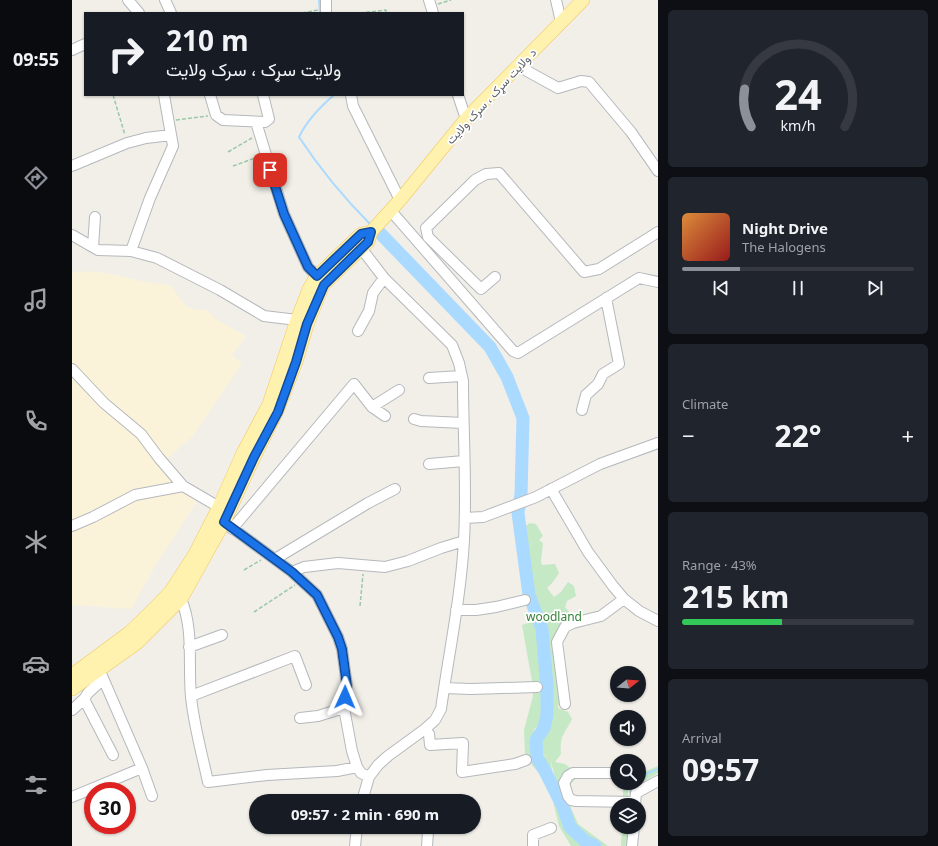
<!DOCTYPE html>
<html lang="en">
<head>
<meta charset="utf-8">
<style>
	:root { --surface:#171b24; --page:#20242c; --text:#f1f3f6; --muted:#9ea1a6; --line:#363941; --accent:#8c9099 }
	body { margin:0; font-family:"Noto Sans",Vazirmatn,sans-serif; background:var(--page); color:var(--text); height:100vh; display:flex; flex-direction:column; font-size:15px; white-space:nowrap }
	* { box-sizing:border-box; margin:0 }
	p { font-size:13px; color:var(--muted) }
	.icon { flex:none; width:22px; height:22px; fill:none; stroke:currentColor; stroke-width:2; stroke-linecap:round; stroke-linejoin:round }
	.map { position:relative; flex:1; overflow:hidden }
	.side { display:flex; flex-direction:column; gap:10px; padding:10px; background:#0d0f14; width:280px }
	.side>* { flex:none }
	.banner { position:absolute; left:12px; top:12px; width:380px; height:84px; border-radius:0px; box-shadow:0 1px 3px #0004; background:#171b24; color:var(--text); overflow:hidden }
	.needle { width:26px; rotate:73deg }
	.fabs { position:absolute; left:538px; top:666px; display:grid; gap:8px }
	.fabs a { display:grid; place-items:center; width:36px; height:36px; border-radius:50%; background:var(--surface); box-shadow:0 1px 3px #0004; font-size:20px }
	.speed { position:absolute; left:12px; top:782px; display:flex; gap:8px; font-size:20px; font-weight:700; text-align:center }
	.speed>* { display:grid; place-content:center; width:52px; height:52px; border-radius:50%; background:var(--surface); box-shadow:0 1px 3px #0004; line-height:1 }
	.speed .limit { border:6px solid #d22; background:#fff; color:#111 }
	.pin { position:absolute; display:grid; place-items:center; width:34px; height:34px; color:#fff; margin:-17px; border-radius:8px; box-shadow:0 2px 6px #0006 }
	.me { position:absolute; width:44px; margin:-22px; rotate:1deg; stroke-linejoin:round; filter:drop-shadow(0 0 3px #0008) }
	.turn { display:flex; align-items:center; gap:14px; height:84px; padding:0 16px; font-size:18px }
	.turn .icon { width:52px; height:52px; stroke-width:2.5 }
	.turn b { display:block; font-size:28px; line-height:34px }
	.big { font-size:30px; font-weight:700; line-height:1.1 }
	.side .widget { flex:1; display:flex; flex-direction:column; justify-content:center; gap:6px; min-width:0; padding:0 14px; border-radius:6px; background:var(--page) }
	.side .dial { align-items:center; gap:0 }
	.dial svg { height:104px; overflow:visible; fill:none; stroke:var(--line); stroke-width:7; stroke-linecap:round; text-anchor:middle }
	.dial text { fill:var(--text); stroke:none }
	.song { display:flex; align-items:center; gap:12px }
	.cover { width:48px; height:48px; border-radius:6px; background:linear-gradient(135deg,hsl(30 70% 55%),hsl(0 70% 35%)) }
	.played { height:4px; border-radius:2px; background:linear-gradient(90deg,var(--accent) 25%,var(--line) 25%) }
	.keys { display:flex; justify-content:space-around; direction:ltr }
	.heat { display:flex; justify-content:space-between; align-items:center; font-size:22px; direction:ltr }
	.charge { height:6px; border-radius:3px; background:linear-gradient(90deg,#34c759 43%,var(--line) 0) }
	.trip { position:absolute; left:177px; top:794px; width:232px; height:40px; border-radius:20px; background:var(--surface); box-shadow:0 1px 3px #0004; font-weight:700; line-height:40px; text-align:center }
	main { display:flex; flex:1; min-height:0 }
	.tabs { display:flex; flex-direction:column; width:72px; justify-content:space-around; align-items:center; background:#090b0e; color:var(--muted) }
	.tabs .icon { width:28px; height:28px }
	.tabs .current { color:var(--accent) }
	.tabs b { font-size:18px; color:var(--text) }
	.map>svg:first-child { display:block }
	.green { fill:#c5e8c5 }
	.sand { fill:#fbf3d9 }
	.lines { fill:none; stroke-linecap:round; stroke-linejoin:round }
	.stream { stroke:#aadaff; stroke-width:2 }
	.river { stroke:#aadaff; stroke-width:13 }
	.minor-casing { stroke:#b5b8bc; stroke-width:12 }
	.major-casing { stroke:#f2c960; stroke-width:14 }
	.path { stroke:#9cc7a9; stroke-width:1.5; stroke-dasharray:4 2; stroke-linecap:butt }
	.minor { stroke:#fff; stroke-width:10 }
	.major { stroke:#fff2af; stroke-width:13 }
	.route-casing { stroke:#114b97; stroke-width:10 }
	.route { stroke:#1a73e8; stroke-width:7 }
	.labels { text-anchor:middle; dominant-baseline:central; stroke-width:3.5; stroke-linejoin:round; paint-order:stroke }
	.street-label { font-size:12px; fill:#5f6368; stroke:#fff }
	.park-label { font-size:12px; fill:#348238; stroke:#fff }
</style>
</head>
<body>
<main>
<nav class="tabs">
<b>09:55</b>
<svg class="icon current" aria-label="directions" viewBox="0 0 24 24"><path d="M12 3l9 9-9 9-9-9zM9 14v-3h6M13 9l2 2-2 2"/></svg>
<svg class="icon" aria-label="music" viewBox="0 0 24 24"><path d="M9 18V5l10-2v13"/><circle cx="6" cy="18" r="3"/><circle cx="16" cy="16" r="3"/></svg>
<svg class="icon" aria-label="phone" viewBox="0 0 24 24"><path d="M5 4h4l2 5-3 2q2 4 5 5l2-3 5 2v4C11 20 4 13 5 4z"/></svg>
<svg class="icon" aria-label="climate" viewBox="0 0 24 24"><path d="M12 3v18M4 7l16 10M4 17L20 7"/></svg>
<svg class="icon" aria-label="car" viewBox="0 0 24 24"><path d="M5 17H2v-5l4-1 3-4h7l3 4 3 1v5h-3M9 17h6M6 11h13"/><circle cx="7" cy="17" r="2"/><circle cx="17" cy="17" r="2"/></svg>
<svg class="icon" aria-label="filters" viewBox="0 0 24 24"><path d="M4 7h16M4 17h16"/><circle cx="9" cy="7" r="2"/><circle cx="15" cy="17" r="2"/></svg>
</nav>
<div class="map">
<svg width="586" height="846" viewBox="0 0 586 846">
	<rect width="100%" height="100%" fill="#f1efe8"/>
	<path class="green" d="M458,523L464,524L471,536L467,540L471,543L469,561L470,565L483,564L487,573L481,582L475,588L482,597L489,592L496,582L502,586L504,596L495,601L493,607L499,614L485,641L489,690L486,708L496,712L500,719C493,734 487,735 489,754L483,762L493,764L507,775L497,786L498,793L502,795L501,804L486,789L478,758L463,750V730L478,723L474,701L480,697L479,692L477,690L471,627L458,581L456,578L454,552L450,543L449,529Z
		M465,620L472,643L467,663L475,683L470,691L476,722L462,729V751L478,758L483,788L496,801L506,824L536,846H499L487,826L481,801L470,777L460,765L453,755L452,730L461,696L460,681L450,625Z
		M586,766V773L556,791V805H551V789L555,783H567V774Z
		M550,827H556L557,841L555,846H549Z"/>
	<path class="sand" d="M0,270L2,272C26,270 47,276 69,281C80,283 90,284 100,286C110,302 113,311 135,310L145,320L174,336L160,355L170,364L120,437L90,463L126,499L84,565L59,609L0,605Z"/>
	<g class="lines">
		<path class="stream" d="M247,0L248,13
			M262,95C248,107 235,120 227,137C248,169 272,198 299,225
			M567,777L586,769
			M559,799L558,790L560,783"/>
		<path class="river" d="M307,232L418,347L435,377L451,418L449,494L446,513L457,595L470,629L475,687V715L472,728L464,740L465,758L473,771L491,807L498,827L513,841L523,846"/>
		<g class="minor-casing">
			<path id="minor" d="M56,0L67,13
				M93,0L99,13
				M254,0V13
				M357,0L361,13
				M484,0L489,22
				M0,50L13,44
				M448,64L455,71L486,88L509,81L517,82L559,132L586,171
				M138,95L144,115L151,120L193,122L197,119L191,95
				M279,95L281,106L328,200
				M386,95L394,119
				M184,122L212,214L236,267L245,276
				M0,166L55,143L74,138L99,135
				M319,211L441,351L446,353L567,278L586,282
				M0,235L26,250L59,251L85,258L148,290L192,316L225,320
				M21,247L23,217
				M289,248L312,278L380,345L387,363L391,381C391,434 395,487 392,540C389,596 377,652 369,709L363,720L353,729L316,756L306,765L297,777L290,801
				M59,251L78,198L101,146L92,95
				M423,277L409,289L356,237L354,228L403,180L414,174L427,173L512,272L527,269L586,232
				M286,331L297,311L301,293L312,278
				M0,369L32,403L69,434L87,458L111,486L147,507
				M357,378L389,376
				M300,407L327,390
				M510,410L514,395L526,384L531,374L547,364L534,298
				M342,419L349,421L391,423
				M357,464L392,461
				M479,489L516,552L541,586L552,599L567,611L586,621
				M393,518L411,517L464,497L528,464L586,443
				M152,522L220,572L245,595L266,637L270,649L275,686L272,708L280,751L285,767L289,773L297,777
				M0,526L21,517L63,495L111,486
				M160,529L282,384L300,407L313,416
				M203,559L296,503L323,489
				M220,572L232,567L266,563L313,567L336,561L369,548L392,541
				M109,599C122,629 116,664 119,697C122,726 130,754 136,782L195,775L265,771L285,767
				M384,610H404L424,607L453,600
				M117,647L150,635
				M27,669L70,768L80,796
				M372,688L399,689L465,687
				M119,696L223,656L234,685
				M12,699L41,755
				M493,704L485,642L493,627L501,623L529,616L552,599
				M0,710L12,699L16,693L31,679
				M228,718L246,716L272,708
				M353,729L357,734L358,745L391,743L390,772L443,764L454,760
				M539,773H501L496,776L492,783L496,796L499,800L504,801L563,802
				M0,797L70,768
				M563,805L564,793L586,781
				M283,846L285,827
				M355,846L356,832
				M461,846V835L479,828
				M560,846L562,827"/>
		</g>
		<g class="major-casing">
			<path id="major" d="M0,675L57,633L83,608L99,591L123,554L147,507L171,453L197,404L225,320L237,289L245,276L289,234L299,232
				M0,689L65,643L109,599L152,522L182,457L205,411L224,362L235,325L251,285L296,242L299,232L328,200L394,119L511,0"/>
		</g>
		<path class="path" d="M366,4L379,0
			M230,13L246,10
			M288,13L314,10V13
			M41,95L53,135
			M104,120L136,116
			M156,152L180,138
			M161,166L186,157
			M172,570L189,560
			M288,606L291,574
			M182,612L223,585"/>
		<use href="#minor" class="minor"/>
		<use href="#major" class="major"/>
	</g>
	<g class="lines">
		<g class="route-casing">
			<path id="route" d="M198,170L212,214L236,267L245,276L289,234L299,232L296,242L252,285L235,324L224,362L206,412L182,457L152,522L220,572L245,595L266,637L270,649L275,686L273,697"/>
		</g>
		<use href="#route" class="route"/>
	</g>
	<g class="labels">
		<g class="street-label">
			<text transform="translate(419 96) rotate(-47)">د ولایت سړک ، سرک ولایت</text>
		</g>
		<g class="park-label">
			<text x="482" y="616">woodland</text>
		</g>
	</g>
</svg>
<div class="fabs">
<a><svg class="needle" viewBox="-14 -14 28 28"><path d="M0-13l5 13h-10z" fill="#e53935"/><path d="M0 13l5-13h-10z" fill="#9ea1a6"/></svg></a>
<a><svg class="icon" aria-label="sound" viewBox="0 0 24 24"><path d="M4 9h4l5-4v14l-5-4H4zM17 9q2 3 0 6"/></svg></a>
<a><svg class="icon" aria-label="search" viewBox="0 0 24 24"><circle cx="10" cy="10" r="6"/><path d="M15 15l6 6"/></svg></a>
<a><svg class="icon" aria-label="layers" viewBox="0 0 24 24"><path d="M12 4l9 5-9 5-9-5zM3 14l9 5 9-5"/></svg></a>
</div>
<div class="speed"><div class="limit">30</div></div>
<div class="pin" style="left:198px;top:170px;background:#d93025"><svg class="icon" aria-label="arrive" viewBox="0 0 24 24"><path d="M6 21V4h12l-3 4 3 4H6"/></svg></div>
<svg class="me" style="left:273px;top:697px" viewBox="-20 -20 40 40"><path d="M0-17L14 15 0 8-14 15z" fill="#1a73e8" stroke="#fff" stroke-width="4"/></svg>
<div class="trip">09:57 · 2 min · 690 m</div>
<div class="banner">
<div class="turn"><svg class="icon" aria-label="right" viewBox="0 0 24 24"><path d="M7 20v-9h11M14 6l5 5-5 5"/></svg><div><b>210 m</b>ولایت سړک ، سرک ولایت</div></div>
</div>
</div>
<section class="side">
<div class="widget dial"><svg viewBox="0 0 100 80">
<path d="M14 69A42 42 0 1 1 86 69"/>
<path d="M14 69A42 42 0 0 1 9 40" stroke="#8c9099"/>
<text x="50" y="56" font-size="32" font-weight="700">24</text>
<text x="50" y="72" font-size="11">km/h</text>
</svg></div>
<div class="widget">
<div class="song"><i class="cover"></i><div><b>Night Drive</b><p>The Halogens</p></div></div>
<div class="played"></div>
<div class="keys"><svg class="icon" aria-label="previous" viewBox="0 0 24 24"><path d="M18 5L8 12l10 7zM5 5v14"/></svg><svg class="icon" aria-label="pause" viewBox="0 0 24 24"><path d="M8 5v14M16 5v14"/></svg><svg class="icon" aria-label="next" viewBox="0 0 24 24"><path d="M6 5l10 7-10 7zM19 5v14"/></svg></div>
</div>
<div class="widget"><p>Climate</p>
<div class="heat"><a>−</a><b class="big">22°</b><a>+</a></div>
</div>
<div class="widget"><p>Range · 43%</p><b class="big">215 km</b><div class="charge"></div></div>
<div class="widget"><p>Arrival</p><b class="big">09:57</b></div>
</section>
</main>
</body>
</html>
